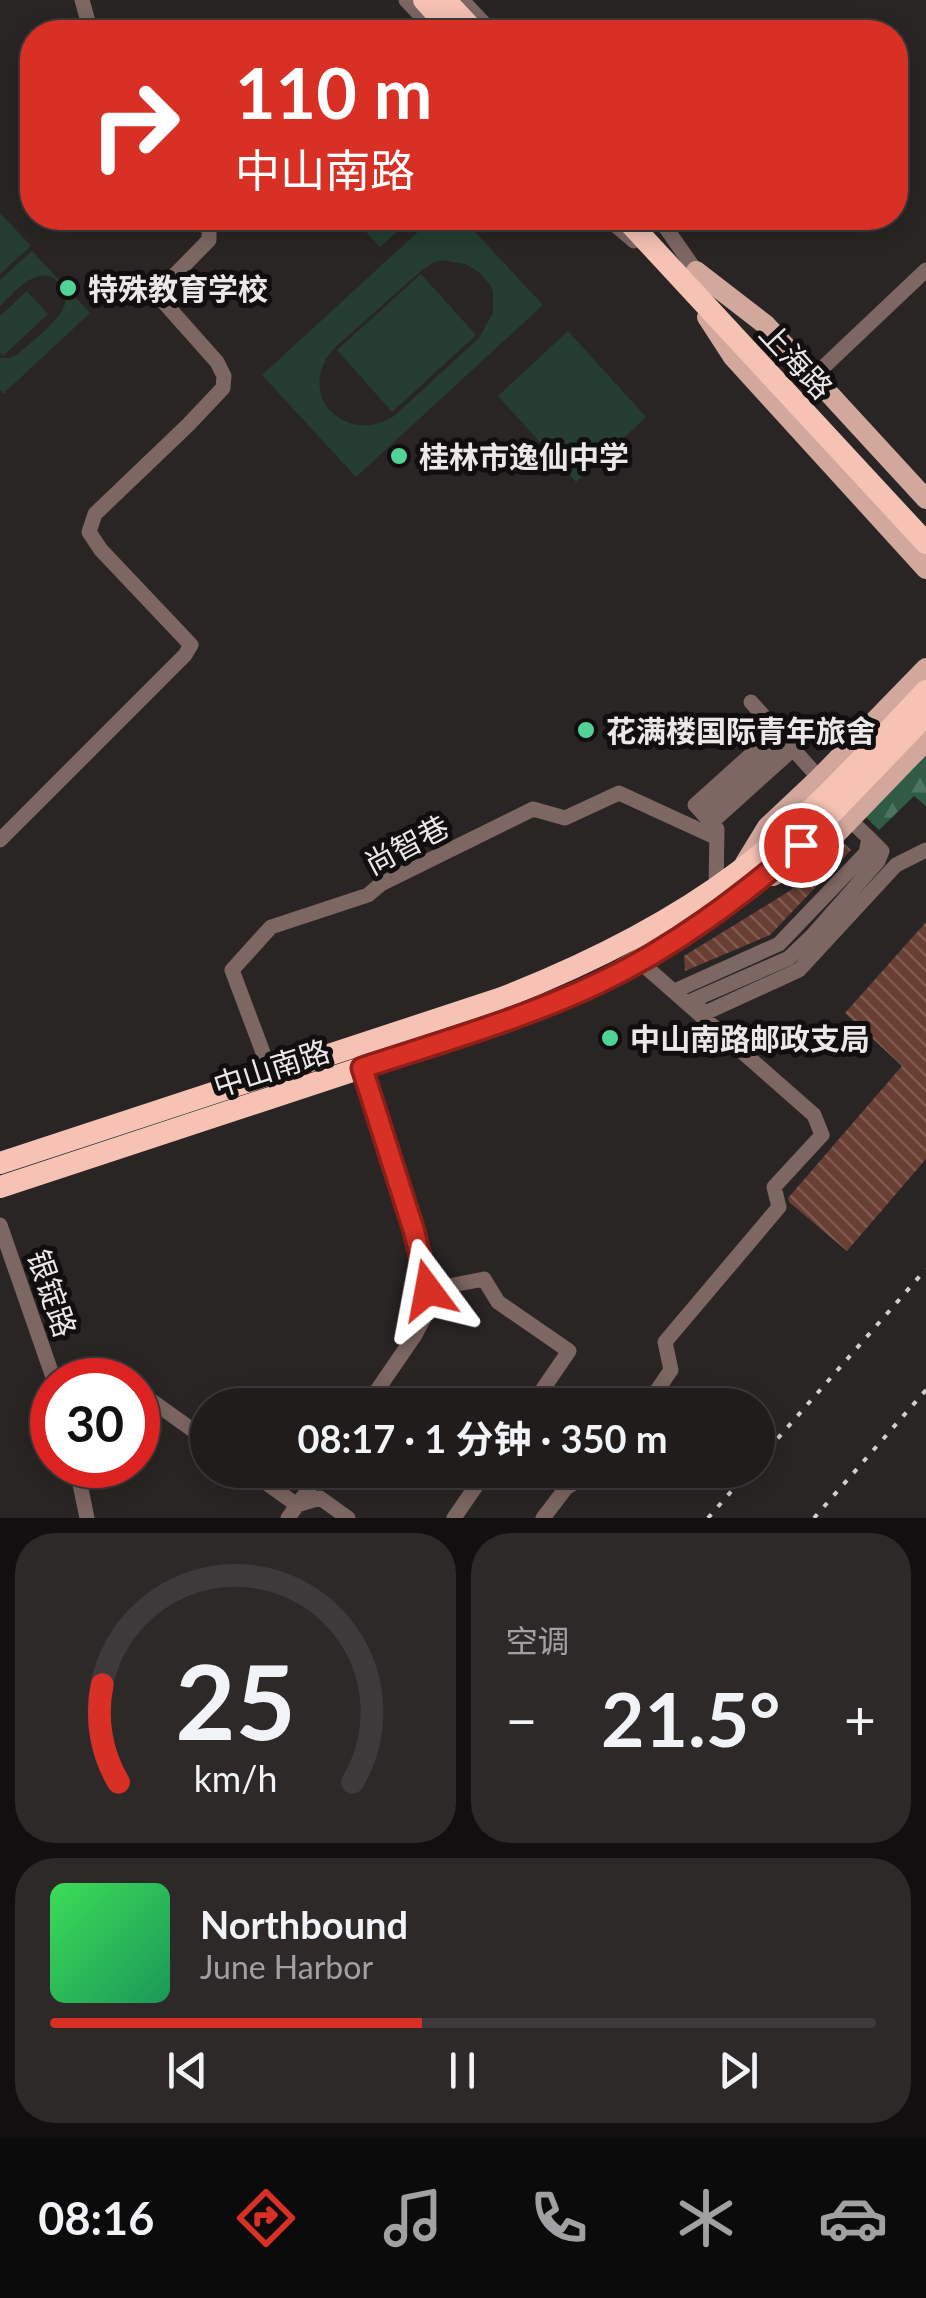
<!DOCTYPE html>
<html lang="zh">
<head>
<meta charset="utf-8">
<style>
	:root { --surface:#1f1c1b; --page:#2c2928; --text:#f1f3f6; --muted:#a1a1a3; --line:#3c3a3a; --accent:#d93025 }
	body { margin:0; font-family:Lato,"Noto Sans SC",sans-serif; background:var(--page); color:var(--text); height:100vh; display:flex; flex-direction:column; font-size:38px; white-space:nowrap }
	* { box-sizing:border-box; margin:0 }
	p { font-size:32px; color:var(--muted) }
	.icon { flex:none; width:55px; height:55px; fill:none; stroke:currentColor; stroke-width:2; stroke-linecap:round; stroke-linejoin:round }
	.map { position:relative; height:1518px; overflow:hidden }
	.panel { display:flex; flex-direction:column; gap:15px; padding:15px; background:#110f0f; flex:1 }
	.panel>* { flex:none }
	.hud { position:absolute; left:20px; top:20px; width:888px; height:210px; border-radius:40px; box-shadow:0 5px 25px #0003,0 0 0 2px var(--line); background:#d93025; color:#fff; overflow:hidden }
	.speed { position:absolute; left:30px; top:1358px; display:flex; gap:20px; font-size:50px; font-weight:700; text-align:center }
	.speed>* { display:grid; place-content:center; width:130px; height:130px; border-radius:50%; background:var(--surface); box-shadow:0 5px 25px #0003,0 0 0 2px var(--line); line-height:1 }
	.speed .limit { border:15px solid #d22; background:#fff; color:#111 }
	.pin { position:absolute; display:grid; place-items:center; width:85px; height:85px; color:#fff; margin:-42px; border:5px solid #fff; border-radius:50%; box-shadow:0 2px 10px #0007 }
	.me { position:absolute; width:110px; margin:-55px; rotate:347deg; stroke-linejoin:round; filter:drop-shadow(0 0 8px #0008) }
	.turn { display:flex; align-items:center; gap:35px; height:210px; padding:0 50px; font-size:45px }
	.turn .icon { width:130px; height:130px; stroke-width:2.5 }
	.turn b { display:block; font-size:70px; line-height:85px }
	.big { font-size:75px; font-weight:700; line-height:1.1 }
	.panel .tile { flex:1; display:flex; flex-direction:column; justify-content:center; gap:15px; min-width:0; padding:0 35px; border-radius:40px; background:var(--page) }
	.panel .dial { align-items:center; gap:0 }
	.dial svg { height:260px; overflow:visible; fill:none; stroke:var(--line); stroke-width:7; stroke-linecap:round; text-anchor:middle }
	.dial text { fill:var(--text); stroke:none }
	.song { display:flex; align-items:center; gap:30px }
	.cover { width:120px; height:120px; border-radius:15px; background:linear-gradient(135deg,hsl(130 70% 55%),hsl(150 70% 35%)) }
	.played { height:10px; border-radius:5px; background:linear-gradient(90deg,var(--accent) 45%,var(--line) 45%) }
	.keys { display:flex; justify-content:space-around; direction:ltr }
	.heat { display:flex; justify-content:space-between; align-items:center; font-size:55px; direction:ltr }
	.panel .tiles { flex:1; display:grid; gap:15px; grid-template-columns:1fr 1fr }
	.tile:last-child { grid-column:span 2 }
	.trip { position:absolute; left:190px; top:1388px; width:585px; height:100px; border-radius:50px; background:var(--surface); box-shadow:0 5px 25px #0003,0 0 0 2px var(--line); font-weight:700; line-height:100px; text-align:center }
	.tab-bar { display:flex; height:160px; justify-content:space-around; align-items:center; background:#0c0b0b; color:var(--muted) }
	.tab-bar .icon { width:70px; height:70px }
	.tab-bar .on { color:var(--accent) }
	.tab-bar b { font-size:45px; color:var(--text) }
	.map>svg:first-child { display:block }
	.forest { fill:url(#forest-firs) }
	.garden { fill:#253e31; fill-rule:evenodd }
	.building { fill:url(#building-back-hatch) }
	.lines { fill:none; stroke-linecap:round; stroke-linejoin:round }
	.minor { stroke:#7c6762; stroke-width:15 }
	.major { stroke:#d2a89d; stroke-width:20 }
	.highway { stroke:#f5c2b4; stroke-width:22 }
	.rail { stroke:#d2cfcf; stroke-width:4; stroke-dasharray:5 10; stroke-linecap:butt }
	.route-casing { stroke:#8d1f18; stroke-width:25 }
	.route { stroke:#d93025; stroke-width:18 }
	.poi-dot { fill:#51d398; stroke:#100e0e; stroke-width:4 }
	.labels { text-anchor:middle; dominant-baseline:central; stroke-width:10; stroke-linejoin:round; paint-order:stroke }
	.poi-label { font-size:30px; font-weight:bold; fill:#eae7e7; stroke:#100e0e; text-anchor:start }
	.street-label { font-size:30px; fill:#eae7e7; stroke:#100e0e }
</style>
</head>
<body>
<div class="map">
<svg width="926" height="1518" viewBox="0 0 926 1518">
	<defs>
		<pattern id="forest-firs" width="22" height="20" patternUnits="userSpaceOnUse" patternTransform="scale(2.5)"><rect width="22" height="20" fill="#305c46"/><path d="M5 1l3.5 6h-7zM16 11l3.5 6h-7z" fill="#4e7361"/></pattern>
		<pattern id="building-back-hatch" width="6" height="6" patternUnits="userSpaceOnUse" patternTransform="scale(2.5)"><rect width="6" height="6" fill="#693f34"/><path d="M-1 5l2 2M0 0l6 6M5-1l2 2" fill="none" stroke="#7f5b51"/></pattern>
	</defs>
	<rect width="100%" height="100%" fill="#292524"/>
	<path class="forest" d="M926,750V806L914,796L879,830L863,814Z"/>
	<path class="garden" d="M0,213L31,246L0,274Z
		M366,218H413L380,247L359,224Z
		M433,218H462L543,305L356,477L262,375ZM442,260L465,264L479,272L491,286L493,293V313L479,338L394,416C354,443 302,407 325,361C332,348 346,338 357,328C378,309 399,290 421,271L434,262Z
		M32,251L90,313L3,394L0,390V358H10L18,354C30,343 59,321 64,307C67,299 65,290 60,284C40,260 14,293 0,306V280Z
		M421,274L476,335L392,412L337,350Z
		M27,291L48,314L3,356L0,353V316Z
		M568,331L646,417L576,482L498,396Z"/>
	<path class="building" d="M845,844L851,850L770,935L685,971L684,956L791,890L807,875L824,866Z
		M926,922V1159L847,1251L789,1202L788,1198L902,1066L845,1013Z"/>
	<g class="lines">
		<path class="minor" d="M82,0L91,32
			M406,0L436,32
			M462,0L492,32
			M607,218L634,241
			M659,218L696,271
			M813,377L926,270
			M751,702L819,778
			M703,814L773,751
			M711,823L793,749
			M0,840L185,655L191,645L101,550L89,532L95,514L188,425L223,388L224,376L217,362L161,299L160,290L209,240V230L197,218
			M716,888L717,829L695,805L765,742L781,760
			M639,961L814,1115L822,1135L774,1187L779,1207L665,1342L671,1370L647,1405
			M679,989L779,944L866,853L869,838L850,820
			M691,1001L789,958L812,936L878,861L882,851L869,838
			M697,1006L705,1013L799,970L896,865L926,850
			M362,1068L414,1231L428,1290L426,1314L415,1335L367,1405
			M271,1074L232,970L271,927L368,895L381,884L533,809L565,818L619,793L717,838
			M0,1225L54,1380
			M428,1290L484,1279L498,1302L569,1351L532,1405
			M138,1391L208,1441
			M76,1465L87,1518
			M248,1470L297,1505L320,1498L348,1518
			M288,1518L322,1470
			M454,1518L487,1470
			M543,1518L566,1488L595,1470"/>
		<path class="major" d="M696,271L766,325L926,499
			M707,317L733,357L926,569
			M745,863L767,827L819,778L926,668
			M773,876L815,856L926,741"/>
		<path class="highway" d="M424,0L452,31
			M445,0L475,32
			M625,218L926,543
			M0,1163L502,998C586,965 666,926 738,872C808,820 866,754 926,691
			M0,1187L510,1019L600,983L705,921L753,886L801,845L926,715"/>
		<path class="rail" d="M758,1461L926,1269
			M708,1518L750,1470
			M814,1518L926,1390"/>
	</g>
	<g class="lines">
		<g class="route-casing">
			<path id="route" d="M428,1290L414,1231L362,1068C441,1042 523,1019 599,983C673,948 739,898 801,845"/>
		</g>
		<use href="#route" class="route"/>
	</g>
	<g class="poi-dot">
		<circle cx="68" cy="288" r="10"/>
		<circle cx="399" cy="456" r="10"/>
		<circle cx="586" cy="730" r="10"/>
		<circle cx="610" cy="1038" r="10"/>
	</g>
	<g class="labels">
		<g class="poi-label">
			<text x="88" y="288">特殊教育学校</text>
			<text x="419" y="456">桂林市逸仙中学</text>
			<text x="606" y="730">花满楼国际青年旅舍</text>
			<text x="630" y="1038">中山南路邮政支局</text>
		</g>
		<g class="street-label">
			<text transform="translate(797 360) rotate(47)">上海路</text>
			<text transform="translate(406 844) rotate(-28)">尚智巷</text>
			<text transform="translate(271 1067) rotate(-18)">中山南路</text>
			<text transform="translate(53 1293) rotate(71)">银锭路</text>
		</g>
	</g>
</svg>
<div class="speed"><div class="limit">30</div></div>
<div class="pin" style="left:801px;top:845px;background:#d93025"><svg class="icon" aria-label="arrive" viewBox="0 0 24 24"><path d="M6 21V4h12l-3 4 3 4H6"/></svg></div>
<svg class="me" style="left:428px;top:1290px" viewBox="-20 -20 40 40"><path d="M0-17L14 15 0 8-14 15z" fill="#d93025" stroke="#fff" stroke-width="4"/></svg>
<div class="trip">08:17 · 1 分钟 · 350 m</div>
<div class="hud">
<div class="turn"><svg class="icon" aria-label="right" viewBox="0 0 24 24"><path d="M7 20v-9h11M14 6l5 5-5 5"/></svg><div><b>110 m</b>中山南路</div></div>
</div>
</div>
<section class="panel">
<div class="tiles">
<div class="tile dial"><svg viewBox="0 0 100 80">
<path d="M14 69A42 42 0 1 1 86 69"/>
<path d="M14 69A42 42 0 0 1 9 39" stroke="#d93025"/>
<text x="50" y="56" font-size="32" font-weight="700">25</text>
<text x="50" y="72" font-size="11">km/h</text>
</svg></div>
<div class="tile"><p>空调</p>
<div class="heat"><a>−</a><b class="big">21.5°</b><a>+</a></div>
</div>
<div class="tile">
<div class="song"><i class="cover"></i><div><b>Northbound</b><p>June Harbor</p></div></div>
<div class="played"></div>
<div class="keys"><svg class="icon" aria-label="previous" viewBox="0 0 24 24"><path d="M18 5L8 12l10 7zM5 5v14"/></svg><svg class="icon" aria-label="pause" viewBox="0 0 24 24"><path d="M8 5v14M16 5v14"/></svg><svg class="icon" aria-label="next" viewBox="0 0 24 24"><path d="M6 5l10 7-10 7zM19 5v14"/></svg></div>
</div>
</div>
</section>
<nav class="tab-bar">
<b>08:16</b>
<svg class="icon on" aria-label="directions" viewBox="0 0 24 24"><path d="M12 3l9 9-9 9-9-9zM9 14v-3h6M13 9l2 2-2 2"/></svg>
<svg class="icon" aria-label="music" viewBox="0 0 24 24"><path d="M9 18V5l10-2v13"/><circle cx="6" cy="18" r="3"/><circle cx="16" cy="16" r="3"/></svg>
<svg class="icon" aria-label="phone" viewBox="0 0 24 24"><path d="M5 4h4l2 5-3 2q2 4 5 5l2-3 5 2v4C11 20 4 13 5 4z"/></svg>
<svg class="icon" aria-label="climate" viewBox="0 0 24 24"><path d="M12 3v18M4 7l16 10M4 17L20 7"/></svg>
<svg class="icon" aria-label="car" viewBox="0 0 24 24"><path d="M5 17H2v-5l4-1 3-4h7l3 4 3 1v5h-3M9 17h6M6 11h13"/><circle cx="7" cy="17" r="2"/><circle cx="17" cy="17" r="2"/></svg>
</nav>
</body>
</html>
